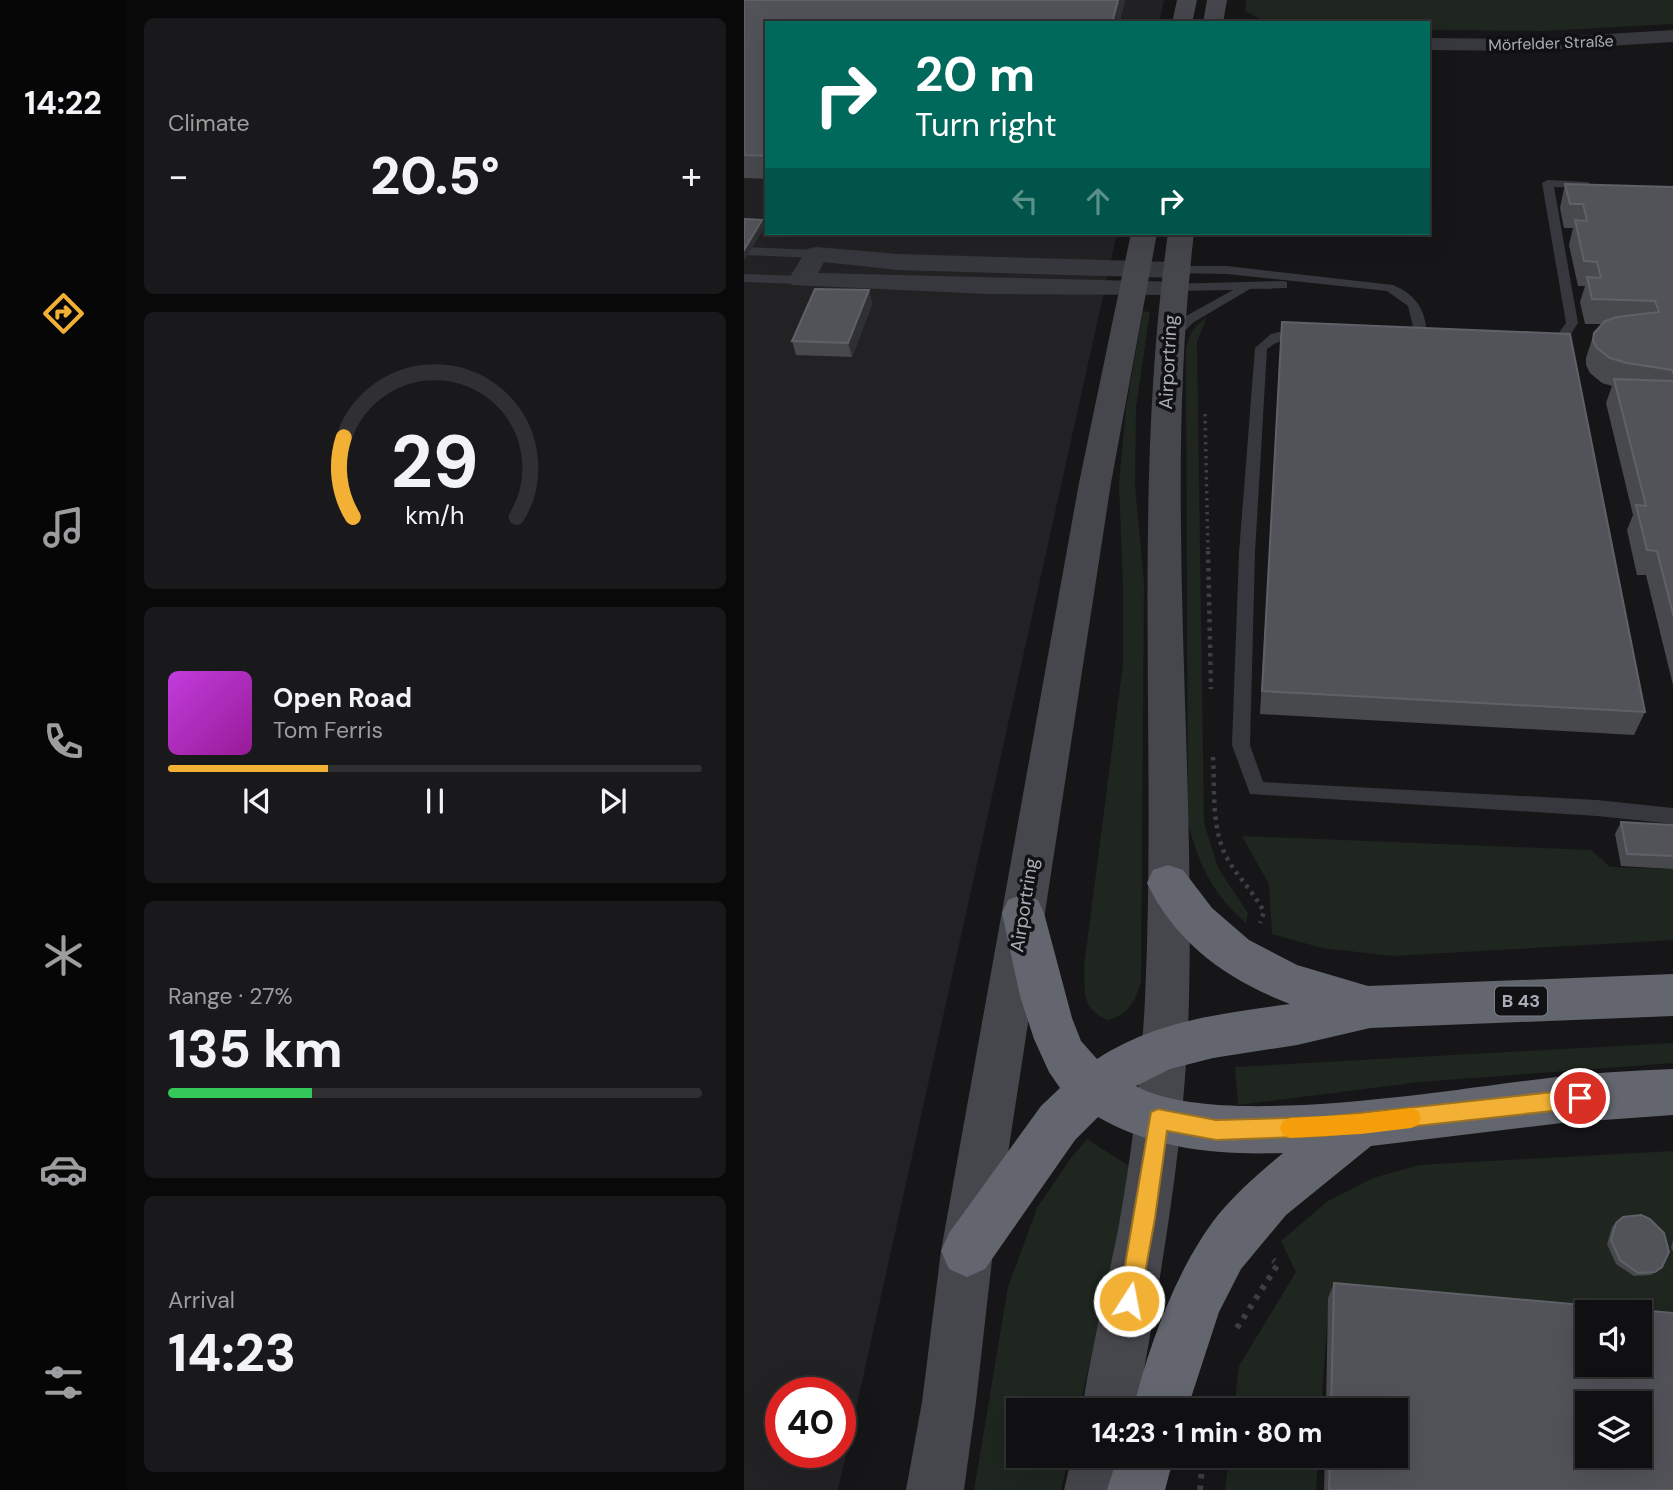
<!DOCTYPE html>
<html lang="en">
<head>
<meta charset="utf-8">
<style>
	:root { --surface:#101012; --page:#19191b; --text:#f1f3f6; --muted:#9c9d9f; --line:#303032; --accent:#f2b134 }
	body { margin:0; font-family:"DM Sans",sans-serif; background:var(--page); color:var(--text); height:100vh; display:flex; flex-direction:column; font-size:26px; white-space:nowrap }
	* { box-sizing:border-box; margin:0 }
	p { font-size:23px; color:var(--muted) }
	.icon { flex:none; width:38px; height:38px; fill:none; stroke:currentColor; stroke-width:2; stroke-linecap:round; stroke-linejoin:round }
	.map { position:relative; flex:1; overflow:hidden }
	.details { display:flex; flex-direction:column; gap:18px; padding:18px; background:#09090a; width:618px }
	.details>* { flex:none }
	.hud { position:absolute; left:21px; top:21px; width:665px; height:214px; border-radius:0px; box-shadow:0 7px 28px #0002,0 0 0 2px var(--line); background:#00695c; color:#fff; overflow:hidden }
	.tools { position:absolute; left:831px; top:1300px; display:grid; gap:14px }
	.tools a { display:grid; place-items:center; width:77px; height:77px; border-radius:0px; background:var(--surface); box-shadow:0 7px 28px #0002,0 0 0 2px var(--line); font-size:35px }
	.speed { position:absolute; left:21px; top:1377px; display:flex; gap:14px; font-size:35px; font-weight:700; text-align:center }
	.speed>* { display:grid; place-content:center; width:91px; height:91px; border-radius:50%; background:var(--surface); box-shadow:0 7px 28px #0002,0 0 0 2px var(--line); line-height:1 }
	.speed .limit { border:10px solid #d22; background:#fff; color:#111 }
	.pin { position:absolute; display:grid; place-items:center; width:60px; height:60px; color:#fff; margin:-30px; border:4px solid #fff; border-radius:50%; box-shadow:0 2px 7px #0007 }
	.me { position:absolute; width:77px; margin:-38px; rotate:11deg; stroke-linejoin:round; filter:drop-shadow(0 0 5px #0008) }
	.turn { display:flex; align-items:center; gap:24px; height:147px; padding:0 35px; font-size:32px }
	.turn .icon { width:91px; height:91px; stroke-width:2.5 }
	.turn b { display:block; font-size:49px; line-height:60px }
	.lanes { display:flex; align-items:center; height:66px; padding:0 35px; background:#0003; justify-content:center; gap:35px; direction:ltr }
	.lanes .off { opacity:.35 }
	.big { font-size:52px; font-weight:800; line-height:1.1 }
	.details .card { flex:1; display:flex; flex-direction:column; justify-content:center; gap:10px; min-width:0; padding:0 24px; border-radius:10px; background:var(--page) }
	.details .dial { align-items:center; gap:0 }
	.dial svg { height:182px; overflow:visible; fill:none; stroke:var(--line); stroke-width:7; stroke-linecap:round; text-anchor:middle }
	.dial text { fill:var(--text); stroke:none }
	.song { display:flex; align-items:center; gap:21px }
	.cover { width:84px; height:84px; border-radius:10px; background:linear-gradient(135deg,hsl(290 70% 55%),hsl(300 70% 35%)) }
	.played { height:7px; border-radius:4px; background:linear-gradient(90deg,var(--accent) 30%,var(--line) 30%) }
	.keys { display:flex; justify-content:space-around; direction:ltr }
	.heat { display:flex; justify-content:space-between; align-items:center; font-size:38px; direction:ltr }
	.charge { height:10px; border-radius:5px; background:linear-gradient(90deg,#34c759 27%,var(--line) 0) }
	.trip { position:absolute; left:262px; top:1398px; width:402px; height:70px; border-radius:0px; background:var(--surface); box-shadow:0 7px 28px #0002,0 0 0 2px var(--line); font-weight:800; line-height:70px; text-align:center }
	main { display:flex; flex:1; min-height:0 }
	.tabs { display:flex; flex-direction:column; width:126px; justify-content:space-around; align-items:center; background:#060607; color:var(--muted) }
	.tabs .icon { width:49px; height:49px }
	.tabs .current { color:var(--accent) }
	.tabs b { font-size:32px; color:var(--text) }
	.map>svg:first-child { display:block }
	.built { fill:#222225; fill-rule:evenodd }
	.green { fill:#1e261f }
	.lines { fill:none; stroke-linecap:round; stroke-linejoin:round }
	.path-far2 { stroke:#3d3f44; stroke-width:3.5; stroke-dasharray:2.5 4.5; stroke-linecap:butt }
	.path-far1 { stroke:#3d3f44; stroke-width:4.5; stroke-dasharray:3.5 5; stroke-linecap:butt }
	.path { stroke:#3d3f44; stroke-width:6; stroke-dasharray:4.5 7; stroke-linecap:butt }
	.lane { fill:#37383d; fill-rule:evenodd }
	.street { fill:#37383d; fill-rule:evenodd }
	.secondary { fill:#45474d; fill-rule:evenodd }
	.highway { fill:#63666e; fill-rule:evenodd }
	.wall { fill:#47494d }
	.shaded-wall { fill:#2f3033 }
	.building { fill:#525359; stroke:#5f6168; stroke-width:2; fill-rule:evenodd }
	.route { fill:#f2b134; stroke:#9d7322; stroke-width:2 }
	.slow { fill:#f59e0b }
	.labels { text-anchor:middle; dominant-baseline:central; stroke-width:7; stroke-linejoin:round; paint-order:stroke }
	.far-street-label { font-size:16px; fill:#a8adb8; stroke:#111113 }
	.shield { fill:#111113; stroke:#7b7e86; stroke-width:2 }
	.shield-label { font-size:18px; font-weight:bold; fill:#a8adb8 }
	.street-label { font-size:19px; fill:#a8adb8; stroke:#111113 }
</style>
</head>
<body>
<main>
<nav class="tabs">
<b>14:22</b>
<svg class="icon current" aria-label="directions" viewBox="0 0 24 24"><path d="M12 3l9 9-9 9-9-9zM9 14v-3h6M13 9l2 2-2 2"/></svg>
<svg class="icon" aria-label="music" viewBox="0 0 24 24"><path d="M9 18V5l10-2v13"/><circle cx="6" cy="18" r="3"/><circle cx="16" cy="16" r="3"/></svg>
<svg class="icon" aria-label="phone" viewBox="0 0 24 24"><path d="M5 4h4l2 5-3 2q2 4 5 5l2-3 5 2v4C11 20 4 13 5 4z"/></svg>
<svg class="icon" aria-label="climate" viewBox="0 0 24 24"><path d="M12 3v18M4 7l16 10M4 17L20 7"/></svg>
<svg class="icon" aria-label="car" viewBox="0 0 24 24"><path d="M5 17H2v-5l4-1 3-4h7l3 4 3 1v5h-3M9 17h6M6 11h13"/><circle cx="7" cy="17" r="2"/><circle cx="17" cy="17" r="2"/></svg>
<svg class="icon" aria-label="filters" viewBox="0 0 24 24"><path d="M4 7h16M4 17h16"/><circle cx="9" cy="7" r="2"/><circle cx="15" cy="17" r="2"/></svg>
</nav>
<section class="details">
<div class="card"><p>Climate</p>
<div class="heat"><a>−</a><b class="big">20.5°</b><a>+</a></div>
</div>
<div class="card dial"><svg viewBox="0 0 100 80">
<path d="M14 69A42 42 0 1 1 86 69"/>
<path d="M14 69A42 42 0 0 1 10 34" stroke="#f2b134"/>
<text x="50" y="56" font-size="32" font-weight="700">29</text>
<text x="50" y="72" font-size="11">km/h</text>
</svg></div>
<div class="card">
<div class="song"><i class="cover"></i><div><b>Open Road</b><p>Tom Ferris</p></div></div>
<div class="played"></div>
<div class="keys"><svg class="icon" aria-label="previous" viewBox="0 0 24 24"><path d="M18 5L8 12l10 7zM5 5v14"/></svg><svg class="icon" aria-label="pause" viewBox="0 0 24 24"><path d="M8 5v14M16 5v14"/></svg><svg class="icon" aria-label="next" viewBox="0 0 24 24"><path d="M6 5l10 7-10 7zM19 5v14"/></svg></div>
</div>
<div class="card"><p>Range · 27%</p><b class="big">135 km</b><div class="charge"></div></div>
<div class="card"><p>Arrival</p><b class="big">14:23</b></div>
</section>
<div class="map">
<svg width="930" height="1490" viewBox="0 0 930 1490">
	<rect width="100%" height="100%" fill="#161618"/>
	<path class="built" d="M0,0H420L415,23H23V233H373L94,1490H0ZM37,1393H96V1452H37Z"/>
	<path class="green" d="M502,0H929V24L799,31L684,30V23H523L501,11Z
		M399,311L406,312L392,407L391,485L400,583L397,981C391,1002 385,1014 364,1020C337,1009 341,992 340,966L379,664V584L375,485L382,408Z
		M463,317L453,342L460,823L474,868L504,913L502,923C469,895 455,865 444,823L442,350C445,334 449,327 463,317Z
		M498,836L847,850L866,867L929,869V940L649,956L578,948L528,934L525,884Z
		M929,1043V1063L676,1082L494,1105L491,1067Z
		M343,1139L385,1166L375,1231L335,1410H275V1456H325L317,1490H230L264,1287L293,1208L327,1158Z
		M929,1151V1328L896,1312H844L843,1321L585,1298L577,1410H490L495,1366L552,1272L537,1241L584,1201L629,1178L675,1165Z
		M485,1456H574L572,1490H481Z"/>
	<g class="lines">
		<path class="path-far2" d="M461,414L464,553"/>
		<path class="path-far1" d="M464,551L467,689
			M469,757C471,790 467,829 483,858C494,878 510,892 520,912L516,923"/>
		<path class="path" d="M493,1328L534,1264L529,1260
			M456,1490L459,1456"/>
		<path class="lane" d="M804,180L843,182L849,185L843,188L810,187L834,323L823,340L806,345L796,344V338L814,334L822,323L798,183Z
			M0,247L72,250L78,254L72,258L0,255Z
			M431,266H483L649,285C673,295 682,311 683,336L677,340L672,339L664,306L643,291L483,274L427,273V267Z
			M0,274L57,276L63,280L57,284L0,282Z
			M539,281L543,282V288L506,289L450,322L430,341L425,342L419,338L442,316L489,290L429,291L423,287L425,284Z
			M548,329L560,328L566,332C555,341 540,335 523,349L511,553L506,745L519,782L853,800L930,808V824L853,816L506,794L488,745L495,553L511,348L527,334Z"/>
		<path class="street" d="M930,30V42L782,51L684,50V38L782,39Z
			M72,247L154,254L431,262L440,265L444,270L440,275L431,278L154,270L80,262L74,273L438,282L442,287L438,292L429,295L244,294L48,285L44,280L63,249Z"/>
		<path class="secondary" d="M433,0H453L448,23H428Z
			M463,0H483L479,23H459Z
			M387,233H413L367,483L249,1251L232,1402L220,1490H162L178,1402L197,1251L335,483Z
			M424,233H450C420,487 451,743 445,998C442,1138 417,1273 393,1410H338C347,1350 362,1290 374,1230C388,1153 397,1077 401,999C413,744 388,487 424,233Z
			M328,1456H384L378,1490H320Z"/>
		<path class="highway" d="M424,865L439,870L468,908L505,940L553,965L624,986L930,974V1016L626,1028L553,1045L469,1058L426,1069L392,1086C473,1130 702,1090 797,1079C841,1073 885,1071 930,1069V1115L818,1123L627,1146L542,1215L497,1269L475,1312L443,1410H389C404,1347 433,1267 474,1215C493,1192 516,1172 539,1153C474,1155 412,1150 354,1117L331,1140L241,1269L223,1277L205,1269L197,1251L205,1233L297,1106L316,1088L305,1072L290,1039L276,996L258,913L264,900L279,894L294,900L300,913L328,1018L337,1041L353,1059C411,1021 478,1013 546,1004C484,980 432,944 403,883L409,870Z
			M374,1456H430L421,1490H363Z"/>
	</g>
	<path class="wall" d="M0,0H381L375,23H23V179L0,178Z
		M821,184L930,187V689L902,575H893L883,530L889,515L862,403L868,386L858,383L846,373L842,365V358L850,333L858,324H841L836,302L841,286H834L825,245L829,228H820L816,208Z
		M125,290L128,304L108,357L52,355L48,341Z
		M538,322L901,712L890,735L516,714Z
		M877,822L930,825V869L877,866L871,834Z
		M872,1223L918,1267L907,1275L890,1276L872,1264L863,1244L868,1227Z
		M930,1236V1252L927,1248Z
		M590,1283L930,1490H580L581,1456H653V1410H582L584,1298Z"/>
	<path class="shaded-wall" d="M374,0H381L375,23H368Z
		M18,220L21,227L0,261V250Z
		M125,290L128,304L108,357L104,343Z"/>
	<path class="building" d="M0,0H374L368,23H23V156L0,155Z
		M821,184L930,187V375L928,370L883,363L866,358L853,348L849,341L850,333L861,321L873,317L915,312L911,301L848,299L843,277L857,278L853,262L840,261L831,220L843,221L839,204H826Z
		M0,219L18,220L0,250Z
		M71,289L125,290L104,343L48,341Z
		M538,322L826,334L901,712L518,691Z
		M870,379L930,381V618L913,551L903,550L892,505L902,506Z
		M877,822L930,825V856L883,854Z
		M897,1215L906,1219L920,1233L925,1252L918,1267L911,1272L894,1273L876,1260L867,1240L872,1223L879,1217Z
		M590,1283L930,1313V1490H585L586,1456H653V1410H587ZM844,1312H896V1365H844ZM844,1404H896V1456H844Z"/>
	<path class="route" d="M836,1089L843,1091L846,1098L843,1105L836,1108L580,1136L472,1140L423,1131L411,1218L396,1301L393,1308L385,1312L378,1308L375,1301L407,1112L414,1109L472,1120L580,1117Z"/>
	<path class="slow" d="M667,1108L674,1111L677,1118L674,1125L667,1128L617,1134L546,1138L539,1135L536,1128L539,1121L546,1118L617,1114Z"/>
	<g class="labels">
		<g class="far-street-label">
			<text transform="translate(807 43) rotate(-2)">Mörfelder Straße</text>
		</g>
		<rect class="shield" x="751" y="986.5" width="52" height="29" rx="5"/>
		<g class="shield-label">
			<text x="777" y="1001">B 43</text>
		</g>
		<g class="street-label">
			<text transform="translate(424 362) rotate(-87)">Airportring</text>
			<text transform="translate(280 905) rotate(-81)">Airportring</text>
		</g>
	</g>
</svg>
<div class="tools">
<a><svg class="icon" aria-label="sound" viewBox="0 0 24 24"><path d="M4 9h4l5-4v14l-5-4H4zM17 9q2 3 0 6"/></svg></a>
<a><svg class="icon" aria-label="layers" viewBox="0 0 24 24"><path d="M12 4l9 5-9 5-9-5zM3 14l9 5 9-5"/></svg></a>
</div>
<div class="speed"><div class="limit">40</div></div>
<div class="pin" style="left:836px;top:1098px;background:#d93025"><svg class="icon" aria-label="arrive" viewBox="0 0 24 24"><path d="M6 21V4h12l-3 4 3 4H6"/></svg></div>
<svg class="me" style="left:385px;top:1301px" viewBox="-20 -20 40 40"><circle r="17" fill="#f2b134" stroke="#fff" stroke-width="3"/><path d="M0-11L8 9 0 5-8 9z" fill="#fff"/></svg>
<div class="trip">14:23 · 1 min · 80 m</div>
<div class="hud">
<div class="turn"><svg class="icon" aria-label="right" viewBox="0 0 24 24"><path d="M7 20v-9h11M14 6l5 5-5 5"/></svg><div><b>20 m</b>Turn right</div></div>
<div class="lanes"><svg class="icon off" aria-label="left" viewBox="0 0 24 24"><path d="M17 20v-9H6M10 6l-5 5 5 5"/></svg><svg class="icon off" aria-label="ahead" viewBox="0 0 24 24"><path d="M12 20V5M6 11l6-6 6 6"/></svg><svg class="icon" aria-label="right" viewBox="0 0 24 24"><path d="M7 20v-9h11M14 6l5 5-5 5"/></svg></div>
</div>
</div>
</main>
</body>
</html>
